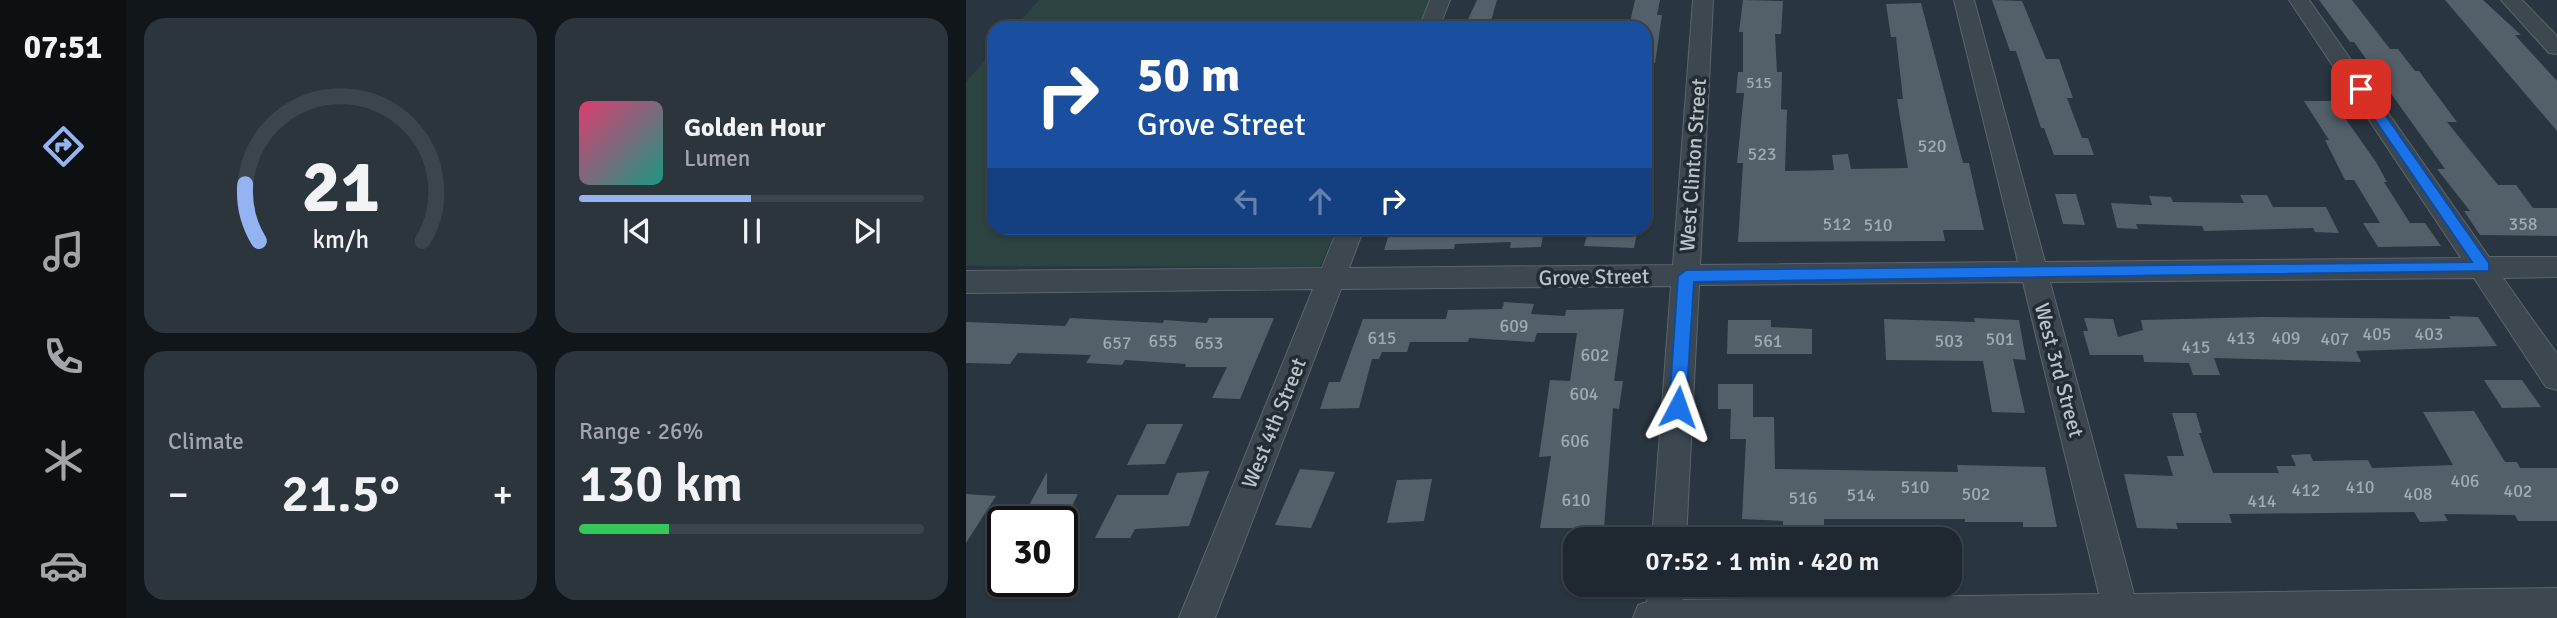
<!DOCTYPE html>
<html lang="en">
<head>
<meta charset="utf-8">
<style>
	:root { --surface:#1f2830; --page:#2c343c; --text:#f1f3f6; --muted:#a1a6ab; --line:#3c444c; --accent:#95b2f1 }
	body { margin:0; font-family:Signika,sans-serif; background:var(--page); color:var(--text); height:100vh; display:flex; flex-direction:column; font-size:26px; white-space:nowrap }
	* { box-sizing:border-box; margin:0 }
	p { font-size:23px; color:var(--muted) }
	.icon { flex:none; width:38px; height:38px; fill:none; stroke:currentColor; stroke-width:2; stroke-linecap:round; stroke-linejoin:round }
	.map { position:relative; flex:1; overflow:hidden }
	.drawer { display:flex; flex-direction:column; gap:18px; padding:18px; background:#11161a; width:840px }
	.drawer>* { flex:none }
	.hud { position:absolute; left:21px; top:21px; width:665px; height:214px; border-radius:21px; box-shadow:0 2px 5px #0004,0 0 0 2px var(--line); background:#1a4fa0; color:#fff; overflow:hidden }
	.speed { position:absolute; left:21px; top:506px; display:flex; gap:14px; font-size:35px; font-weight:700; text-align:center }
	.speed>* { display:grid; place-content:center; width:91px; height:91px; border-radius:50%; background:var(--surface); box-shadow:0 2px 5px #0004,0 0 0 2px var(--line); line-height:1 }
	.speed .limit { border:4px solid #111; border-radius:10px; background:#fff; color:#111 }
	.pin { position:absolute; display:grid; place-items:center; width:60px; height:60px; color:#fff; margin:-30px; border-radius:14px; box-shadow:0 4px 10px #0006 }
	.me { position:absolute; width:77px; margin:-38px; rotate:4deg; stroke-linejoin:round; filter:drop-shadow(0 0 5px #0008) }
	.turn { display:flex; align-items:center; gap:24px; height:147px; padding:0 35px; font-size:32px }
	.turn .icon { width:91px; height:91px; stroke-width:2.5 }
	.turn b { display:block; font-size:49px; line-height:60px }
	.lanes { display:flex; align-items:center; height:66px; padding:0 35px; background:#0003; justify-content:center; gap:35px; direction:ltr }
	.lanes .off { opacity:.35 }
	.big { font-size:52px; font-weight:600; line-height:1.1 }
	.drawer .tile { flex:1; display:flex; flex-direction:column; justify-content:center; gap:10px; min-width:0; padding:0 24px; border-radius:21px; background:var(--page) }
	.drawer .dial { align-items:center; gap:0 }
	.dial svg { height:182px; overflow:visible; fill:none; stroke:var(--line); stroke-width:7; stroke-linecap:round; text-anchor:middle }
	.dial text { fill:var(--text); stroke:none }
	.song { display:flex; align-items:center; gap:21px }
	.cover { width:84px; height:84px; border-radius:10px; background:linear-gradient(135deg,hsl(340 70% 55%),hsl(170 70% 35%)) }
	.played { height:7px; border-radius:4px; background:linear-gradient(90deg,var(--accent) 50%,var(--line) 50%) }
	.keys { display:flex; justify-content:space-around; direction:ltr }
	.heat { display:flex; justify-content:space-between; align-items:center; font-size:38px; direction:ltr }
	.charge { height:10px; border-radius:5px; background:linear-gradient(90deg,#34c759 26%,var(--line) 0) }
	.drawer .tiles { flex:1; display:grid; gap:18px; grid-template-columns:repeat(2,1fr) }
	.trip { position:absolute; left:597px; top:527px; width:399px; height:70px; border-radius:21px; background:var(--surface); box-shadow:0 2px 5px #0004,0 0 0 2px var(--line); font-weight:600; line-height:70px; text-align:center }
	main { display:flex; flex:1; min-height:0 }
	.tab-bar { display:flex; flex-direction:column; width:126px; justify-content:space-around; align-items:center; background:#0c1013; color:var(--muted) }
	.tab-bar .icon { width:49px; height:49px }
	.tab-bar .selected { color:var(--accent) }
	.tab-bar b { font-size:32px; color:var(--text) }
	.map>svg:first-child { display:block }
	.green { fill:#2c4342 }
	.building { fill:#53606a }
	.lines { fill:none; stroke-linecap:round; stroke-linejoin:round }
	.minor-casing { stroke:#5b656d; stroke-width:2 }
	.minor { fill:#3d4750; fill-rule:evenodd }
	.route { fill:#1a73e8; stroke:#114b97; stroke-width:2 }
	.labels { text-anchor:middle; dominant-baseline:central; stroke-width:7; stroke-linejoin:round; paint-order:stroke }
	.far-number-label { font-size:16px; fill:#a0aab2 }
	.number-label { font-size:18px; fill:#a0aab2 }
	.street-label { font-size:21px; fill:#bac2ca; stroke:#222c35 }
</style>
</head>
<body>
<main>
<nav class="tab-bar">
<b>07:51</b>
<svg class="icon selected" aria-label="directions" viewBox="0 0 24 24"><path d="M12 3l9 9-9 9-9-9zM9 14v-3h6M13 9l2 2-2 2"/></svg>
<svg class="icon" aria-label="music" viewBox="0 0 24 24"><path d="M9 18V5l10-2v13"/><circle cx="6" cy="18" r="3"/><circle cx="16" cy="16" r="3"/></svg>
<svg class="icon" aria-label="phone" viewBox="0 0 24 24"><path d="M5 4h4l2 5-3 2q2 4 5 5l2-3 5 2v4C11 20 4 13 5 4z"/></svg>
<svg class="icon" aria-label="climate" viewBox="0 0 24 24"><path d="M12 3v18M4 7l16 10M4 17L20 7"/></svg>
<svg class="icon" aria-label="car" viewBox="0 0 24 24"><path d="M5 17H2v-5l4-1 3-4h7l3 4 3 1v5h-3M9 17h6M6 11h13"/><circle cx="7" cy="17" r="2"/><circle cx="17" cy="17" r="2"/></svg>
</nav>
<section class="drawer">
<div class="tiles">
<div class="tile dial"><svg viewBox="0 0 100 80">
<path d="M14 69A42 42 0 1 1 86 69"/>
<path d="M14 69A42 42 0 0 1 8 44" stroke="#95b2f1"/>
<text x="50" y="56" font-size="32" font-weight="700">21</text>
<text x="50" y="72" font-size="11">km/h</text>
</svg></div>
<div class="tile">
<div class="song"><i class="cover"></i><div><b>Golden Hour</b><p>Lumen</p></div></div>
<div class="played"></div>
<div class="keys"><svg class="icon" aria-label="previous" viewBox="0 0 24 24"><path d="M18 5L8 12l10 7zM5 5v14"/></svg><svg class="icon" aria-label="pause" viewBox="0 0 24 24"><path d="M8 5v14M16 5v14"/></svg><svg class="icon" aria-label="next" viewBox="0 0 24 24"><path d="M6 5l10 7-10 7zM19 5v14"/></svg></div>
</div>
<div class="tile"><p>Climate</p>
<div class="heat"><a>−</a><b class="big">21.5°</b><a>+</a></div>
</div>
<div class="tile"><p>Range · 26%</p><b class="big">130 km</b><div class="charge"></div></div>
</div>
</section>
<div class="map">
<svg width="1591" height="618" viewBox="0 0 1591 618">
	<rect width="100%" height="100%" fill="#293540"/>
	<path class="green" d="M73,0H463L452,28H48Z
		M28,50V228H370L354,267L0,266V82Z"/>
	<path class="building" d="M511,0H531L523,28H498Z
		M669,0H694L691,15H696L689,63L679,62V27H663Z
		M777,0L817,1L815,34H809L811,72H816L815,109L821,110L819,171L868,170L866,155L882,154L885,169L942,168L931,99H937L930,37H925L920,4L955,3L997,163H1003L1018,230H977L979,241L772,242L777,163H771L778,93H770L772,72H777V32H773Z
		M1026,0L1056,1L1080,59H1093L1107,98H1101L1116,138H1122L1128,155H1088L1078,128H1075L1050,51H1044Z
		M1353,0H1386L1424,49H1432L1449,71H1453L1491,122H1481L1532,185H1550L1567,208H1591V236L1514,235L1498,211H1504L1471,169H1479L1388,42H1384Z
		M1479,0H1517L1555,35H1549L1591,81V131Z
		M1338,101H1367L1410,162L1421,182H1418L1444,223H1459L1475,246L1412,247L1397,223H1414L1388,180H1379L1359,140H1363Z
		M1089,194H1110L1119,225L1097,224Z
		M1274,195H1301L1307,207H1360L1373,233L1349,232L1347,228L1238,231L1236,226L1170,224L1172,229L1151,228L1145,203L1186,205L1183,196L1205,197L1207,202L1278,203Z
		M425,228H578L575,247L544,248L545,242L489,244L488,249L418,250Z
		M623,228H672L668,248L618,246Z
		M538,302L568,304L565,314L599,316L600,310L658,309L648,381H657L653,409L647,408L638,528H574L585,456L573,457L584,380L604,381L611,333H571L568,342L503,338L502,342H444L441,352H416L413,359H406L393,408L354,409L363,382H374L397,319H480L482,310L536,309Z
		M1483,316L1512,317L1531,346L1390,351L1395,362L1248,358L1254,375H1227L1223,363L1178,362L1177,355H1124L1117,331H1122L1118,318L1147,319L1152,337L1177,330L1175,320L1297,317L1485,319Z
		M104,318L197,323L198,320L241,323L243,318H308L274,399L246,398L261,367H219L220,364L159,360L156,365L120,363L125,355L52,353L44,364L0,363V322L99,326Z
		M1008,318L1053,320L1060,360L1047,359L1059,413L1026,412L1017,361L920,360L918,319L1009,322Z
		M762,320H805V327L846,329V354H761Z
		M1518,380H1556L1575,407L1536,408Z
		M752,384H787V417H808L809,469L992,472L991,465L1079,467L1091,527H1057V522H999V519H858V527L817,526V521L776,519L780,439H764L765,409H752Z
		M1508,411L1539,462H1551L1554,468H1591V521H1552L1549,515L1478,514L1482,521L1454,522L1448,512L1263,514L1266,523H1210L1212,529L1171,528L1158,474L1207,476L1201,456H1218L1206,413H1230L1236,433H1233L1247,473H1313L1310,466H1330L1325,455L1344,454L1347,461L1402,460L1406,468L1487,465L1457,412Z
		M181,424H217L199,464L161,465Z
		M334,469L369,472L345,528L309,525Z
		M243,471L223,526L169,529L164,538H129L151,495H202L211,473Z
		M81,472V494H112L98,522H54Z
		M466,479L458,521L421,523L431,480Z
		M0,494L30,496L0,543Z"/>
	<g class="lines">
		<g class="minor-casing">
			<path id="minor" d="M464,0H484L473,28H453Z
				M727,0H747L734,265L1052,262L988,0H1008L1079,262L1495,258L1323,0H1343L1523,257H1591V277L1537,278L1591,354V390L1580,387L1508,278L1084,282L1168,594L1591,588V618H667L672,605L681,602L682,584H717V600L1133,594L1057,282L733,285L720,539H686L705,286L375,289L249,618H213L347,289L0,293V271L356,268L372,228H398L383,268L707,265Z
				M1535,0H1556L1591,36V54L1583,53Z"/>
		</g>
		<use href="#minor" class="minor"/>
	</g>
	<path class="route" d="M1390,86H1399L1523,263V271L728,282L720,407L712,415L703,407L712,276L720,270L1506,262L1390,92Z"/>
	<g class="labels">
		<g class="far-number-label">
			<text x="793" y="83">515</text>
		</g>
		<g class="number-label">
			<text x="966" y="146">520</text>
			<text x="796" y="154">523</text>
			<text x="871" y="224">512</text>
			<text x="1557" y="224">358</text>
			<text x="912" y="225">510</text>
			<text x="548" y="326">609</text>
			<text x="1411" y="334">405</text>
			<text x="1463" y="334">403</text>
			<text x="416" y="338">615</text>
			<text x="1275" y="338">413</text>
			<text x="1320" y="338">409</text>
			<text x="1034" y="339">501</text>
			<text x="1369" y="339">407</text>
			<text x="197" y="341">655</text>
			<text x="802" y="341">561</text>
			<text x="983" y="341">503</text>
			<text x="151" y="343">657</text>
			<text x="243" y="343">653</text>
			<text x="1230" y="347">415</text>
			<text x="629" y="355">602</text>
			<text x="618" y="394">604</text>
			<text x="609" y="441">606</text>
			<text x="1499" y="481">406</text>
			<text x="949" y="487">510</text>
			<text x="1394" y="487">410</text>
			<text x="1340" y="490">412</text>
			<text x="1552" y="491">402</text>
			<text x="1010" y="494">502</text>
			<text x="1452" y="494">408</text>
			<text x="895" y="495">514</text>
			<text x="837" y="498">516</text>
			<text x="610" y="500">610</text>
			<text x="1296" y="501">414</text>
		</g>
		<g class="street-label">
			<text transform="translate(727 165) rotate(-86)">West Clinton Street</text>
			<text transform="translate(628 277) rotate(-1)">Grove Street</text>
			<text transform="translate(1093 370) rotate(75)">West 3rd Street</text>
			<text transform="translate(308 423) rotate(-68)">West 4th Street</text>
		</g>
	</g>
</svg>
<div class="speed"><div class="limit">30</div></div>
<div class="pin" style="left:1395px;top:89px;background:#d93025"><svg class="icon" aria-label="arrive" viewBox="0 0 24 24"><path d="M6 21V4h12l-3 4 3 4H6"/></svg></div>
<svg class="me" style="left:712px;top:407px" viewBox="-20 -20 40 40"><path d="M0-17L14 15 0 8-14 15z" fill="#1a73e8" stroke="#fff" stroke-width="4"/></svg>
<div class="trip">07:52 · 1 min · 420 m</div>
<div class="hud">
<div class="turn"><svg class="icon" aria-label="right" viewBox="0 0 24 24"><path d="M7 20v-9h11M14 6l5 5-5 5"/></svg><div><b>50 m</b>Grove Street</div></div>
<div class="lanes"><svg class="icon off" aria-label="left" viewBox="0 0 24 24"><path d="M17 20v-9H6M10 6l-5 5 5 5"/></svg><svg class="icon off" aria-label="ahead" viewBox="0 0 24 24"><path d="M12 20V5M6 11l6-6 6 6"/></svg><svg class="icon" aria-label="right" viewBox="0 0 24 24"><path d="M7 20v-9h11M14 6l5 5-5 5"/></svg></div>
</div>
</div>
</main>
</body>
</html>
